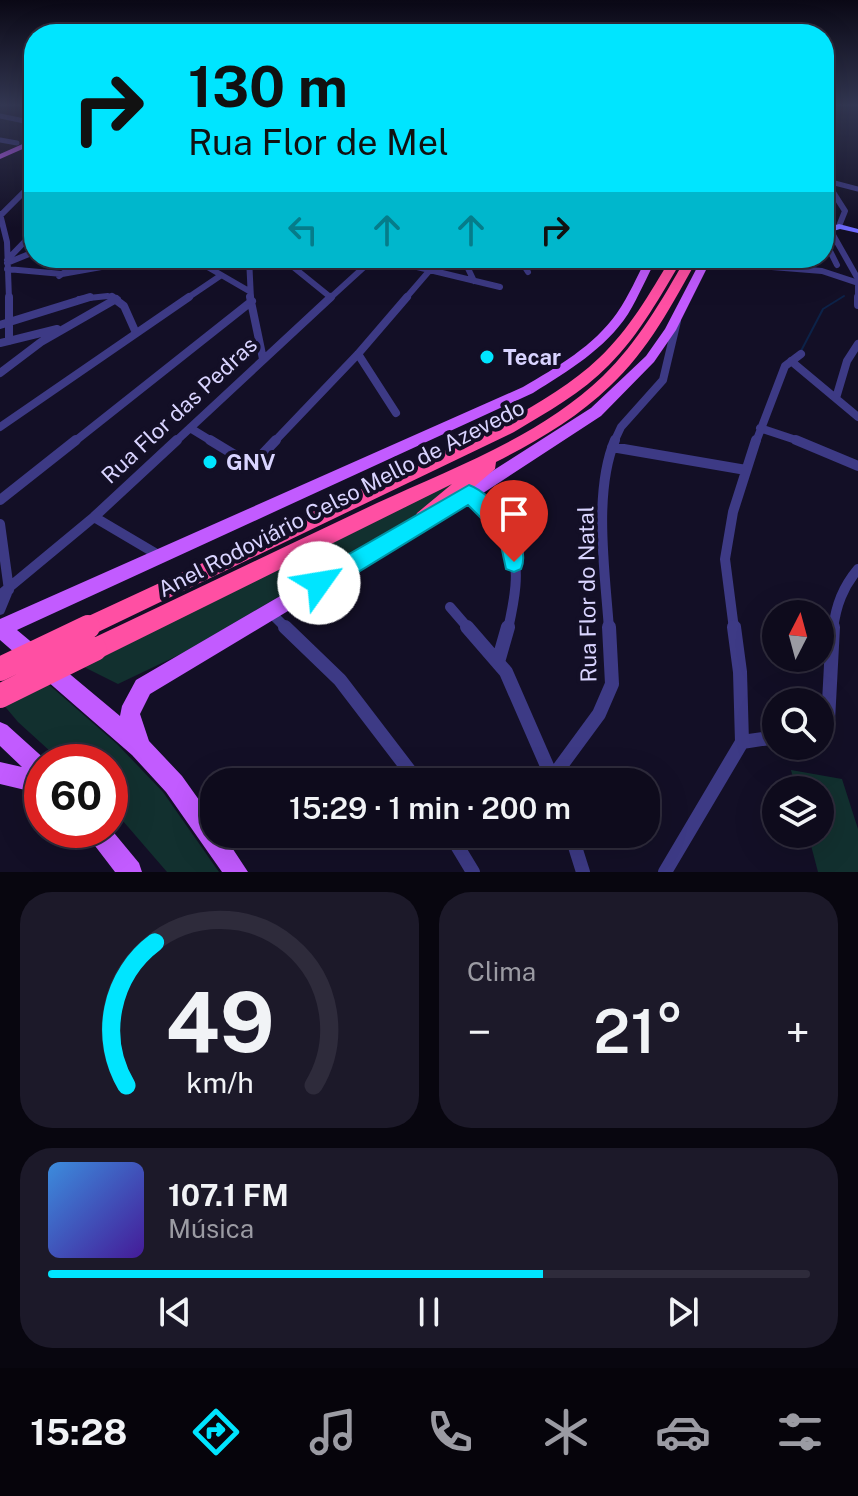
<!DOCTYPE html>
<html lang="pt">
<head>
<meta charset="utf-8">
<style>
	:root { --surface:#0e0b1c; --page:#1c1929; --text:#f1f3f6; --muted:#9b9ba3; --line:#2e2b3b; --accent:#00e5ff }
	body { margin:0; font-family:"Public Sans",sans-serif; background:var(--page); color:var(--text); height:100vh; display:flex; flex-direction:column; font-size:30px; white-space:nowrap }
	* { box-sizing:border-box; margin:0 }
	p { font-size:26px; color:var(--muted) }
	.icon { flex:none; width:44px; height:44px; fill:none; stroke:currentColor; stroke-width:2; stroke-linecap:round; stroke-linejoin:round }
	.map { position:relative; height:872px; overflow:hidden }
	.sheet { display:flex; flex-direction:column; gap:20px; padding:20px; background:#08060f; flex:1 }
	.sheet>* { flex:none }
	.hud { position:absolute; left:24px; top:24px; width:810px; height:244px; border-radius:32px; box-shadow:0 8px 32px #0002,0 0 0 2px var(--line); background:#00e5ff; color:#111; overflow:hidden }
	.needle { width:52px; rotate:6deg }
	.fabs { position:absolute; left:762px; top:600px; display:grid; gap:16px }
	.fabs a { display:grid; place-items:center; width:72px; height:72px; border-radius:50%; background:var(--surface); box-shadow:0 8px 32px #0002,0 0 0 2px var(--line); font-size:40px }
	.speed { position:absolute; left:24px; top:744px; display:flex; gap:16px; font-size:40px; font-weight:700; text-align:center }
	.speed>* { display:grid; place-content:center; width:104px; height:104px; border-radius:50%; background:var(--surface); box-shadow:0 8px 32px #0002,0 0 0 2px var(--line); line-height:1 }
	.speed .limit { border:12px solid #d22; background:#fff; color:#111 }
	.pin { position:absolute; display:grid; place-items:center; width:68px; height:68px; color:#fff; margin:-82px -34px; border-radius:50% 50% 50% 0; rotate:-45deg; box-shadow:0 0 8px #0007 }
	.pin .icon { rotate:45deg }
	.me { position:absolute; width:88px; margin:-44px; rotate:58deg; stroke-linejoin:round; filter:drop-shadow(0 0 6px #0008) }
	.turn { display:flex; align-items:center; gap:28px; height:168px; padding:0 32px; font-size:36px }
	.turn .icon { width:104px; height:104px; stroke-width:2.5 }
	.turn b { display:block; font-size:56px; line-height:68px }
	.lanes { display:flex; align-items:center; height:76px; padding:0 32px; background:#0003; justify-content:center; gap:40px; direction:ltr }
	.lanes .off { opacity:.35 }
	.big { font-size:60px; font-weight:600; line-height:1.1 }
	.sheet .widget { flex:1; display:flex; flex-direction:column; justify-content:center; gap:12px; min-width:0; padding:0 28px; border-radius:32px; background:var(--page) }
	.sheet .dial { align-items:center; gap:0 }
	.dial svg { height:208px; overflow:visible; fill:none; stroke:var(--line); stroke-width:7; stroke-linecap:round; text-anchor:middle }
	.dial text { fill:var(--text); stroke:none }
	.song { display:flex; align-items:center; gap:24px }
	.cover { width:96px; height:96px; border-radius:12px; background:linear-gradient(135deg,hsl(210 70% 55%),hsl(260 70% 35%)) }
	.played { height:8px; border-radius:4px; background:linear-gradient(90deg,var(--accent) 65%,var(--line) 65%) }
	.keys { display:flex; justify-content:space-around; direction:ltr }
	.heat { display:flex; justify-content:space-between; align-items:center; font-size:44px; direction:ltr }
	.sheet .tiles { flex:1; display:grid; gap:20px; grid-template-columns:1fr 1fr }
	.widget:last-child { grid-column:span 2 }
	.trip { position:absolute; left:200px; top:768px; width:460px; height:80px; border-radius:32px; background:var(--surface); box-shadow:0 8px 32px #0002,0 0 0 2px var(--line); font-weight:600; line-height:80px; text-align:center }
	.menu { display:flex; height:128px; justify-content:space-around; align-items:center; background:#06040b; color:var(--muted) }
	.menu .icon { width:56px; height:56px }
	.menu .on { color:var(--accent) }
	.menu b { font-size:36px; color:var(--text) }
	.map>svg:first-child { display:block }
	.green { fill:#12302f }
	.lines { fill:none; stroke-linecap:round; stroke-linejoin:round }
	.stream { stroke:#0c2248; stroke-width:2 }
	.street-far4 { stroke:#3d3a85; stroke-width:5 }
	.street-far3 { stroke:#3d3a85; stroke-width:6 }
	.street-far2 { stroke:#3d3a85; stroke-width:8 }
	.street-far1 { stroke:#3d3a85; stroke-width:10 }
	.street { stroke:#3d3a85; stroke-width:14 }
	.secondary { fill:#6f6bff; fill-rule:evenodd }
	.primary { fill:#c25bff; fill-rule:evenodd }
	.highway { fill:#ff4fa3; fill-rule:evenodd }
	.highway-bridge-far1 { stroke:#ff4fa3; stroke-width:18 }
	.highway-bridge { stroke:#ff4fa3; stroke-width:24 }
	.route { fill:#00e5ff; stroke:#0095a6; stroke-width:2 }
	.poi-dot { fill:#00e5ff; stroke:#130f26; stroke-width:3 }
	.labels { text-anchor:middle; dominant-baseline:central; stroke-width:8; stroke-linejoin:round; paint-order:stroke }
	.poi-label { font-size:22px; font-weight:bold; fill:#d9d4ff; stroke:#130f26; text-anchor:start }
	.street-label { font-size:22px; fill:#d9d4ff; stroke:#130f26 }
</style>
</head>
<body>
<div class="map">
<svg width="858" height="872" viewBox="0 0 858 872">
	<rect width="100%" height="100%" fill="#130f26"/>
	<path class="green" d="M474,470L417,515L185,652L118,684L84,667L293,556Z
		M47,683L117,744L163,792L219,872H167L110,806V762H62L18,722L2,703Z
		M791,770L842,779L858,829V872H818L808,834H820V790H796Z"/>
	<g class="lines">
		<path class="stream" d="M801,351L823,309L844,296"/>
		<path class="street-far4" d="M0,116L34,123
			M0,140L17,143
			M824,177L832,191
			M827,181L858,189
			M25,191L34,182"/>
		<path class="street-far3" d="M831,189L845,211L839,226
			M0,214L7,242L9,299
			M0,216L27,189
			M824,219L858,279
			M824,239L837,265
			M192,258L249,291
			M249,258L251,299
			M282,258L329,296
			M380,258L500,287
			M463,258L474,281
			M519,258L528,272
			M732,258L748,265L822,271L858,283
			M7,260L34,232
			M7,263L34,252
			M7,269L62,274L152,258
			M59,276L86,258
			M858,282V299
			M79,299L108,296L118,299
			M186,299L220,276
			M329,299L374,258
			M405,299L430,270"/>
		<path class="street-far2" d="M9,297V341
			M112,297L124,306L136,333
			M250,297L263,359
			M858,297V305
			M0,325L90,297
			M0,343L57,329
			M358,354L396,413
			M791,361L858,417
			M0,373L41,342L116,299
			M836,398L847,361L858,344
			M0,427L189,297
			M190,428L213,442
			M760,428L802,442
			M74,442L252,301
			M175,442L331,297
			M274,442L358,354L407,297
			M614,442L621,427L663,380L677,321
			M756,442L785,366L801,354"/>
		<path class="street-far1" d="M210,440L243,460L258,459L276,440
			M796,440L858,466
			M612,447L746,470
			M469,494C520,540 523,562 508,629
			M0,500L76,440
			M94,517L160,556
			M0,524L9,590
			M0,595L94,517L177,440
			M450,607L469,629
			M0,610L7,593
			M271,613L287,629
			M609,629C605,572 593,492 615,440
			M734,629L725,559L733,512L756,440
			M833,629C836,605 843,587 858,569"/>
		<path class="street" d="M285,627L340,680L418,782
			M467,627L506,672L554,782
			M498,662L508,627
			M820,733L828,721L833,627
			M742,742L776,737
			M552,778L599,714L612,684L609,627
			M450,834L473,872
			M571,834L583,872
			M665,872L742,742L740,672L734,627"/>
		<path class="secondary" d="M839,224L858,229V233L840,229L824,234V229Z"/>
		<path class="primary" d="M34,139V144L0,159V154Z
			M647,258H657C647,276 639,296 628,314C605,349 568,371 533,393L17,630L120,716L122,706L136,680L464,489L591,408L646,356L665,329L702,258H712L676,330L654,362L601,416L474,499L150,694L140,714L149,741L182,776L214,821V834H223L248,872H222L166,792L132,755L0,640V619L523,387C557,367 594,346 617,313C629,296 637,276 647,258Z
			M0,722L7,725L48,762H42V794L0,784V762L22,767L0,746Z
			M110,828L139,863L142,872H115L89,838L85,830H110Z"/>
		<path class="highway" d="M671,258H683C661,295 640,334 609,365C582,393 547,412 514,432L96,633L89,637L82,633L78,626L82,619L502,424C536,404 571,385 599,358C629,330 650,293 671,258Z
			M686,258H698C673,303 648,351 610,386C577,418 537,441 496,462L495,469L429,525L423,527L417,525L414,519L417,513L452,484L103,657L95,660L87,657L84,649L87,641C184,595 280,549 377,503C453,468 541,436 603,376C638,342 662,300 686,258Z"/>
		<path class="highway-bridge-far1" d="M84,629L89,626"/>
		<path class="highway-bridge" d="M0,669L88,627
			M0,696L95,649"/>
	</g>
	<linearGradient id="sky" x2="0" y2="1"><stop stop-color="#0a0815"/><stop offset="0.46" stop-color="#333752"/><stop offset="1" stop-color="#333752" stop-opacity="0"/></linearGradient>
	<rect width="858" height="228" fill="url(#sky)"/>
	<path class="route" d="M469,485C494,494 533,542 521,569L514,572L506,569L501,545L494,531L468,505L327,591L319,595L311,591L307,583L311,576Z"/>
	<g class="poi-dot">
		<circle cx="487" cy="357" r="8"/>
		<circle cx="210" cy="462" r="8"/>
	</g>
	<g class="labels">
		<g class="poi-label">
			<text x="503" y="357">Tecar</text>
			<text x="226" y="462">GNV</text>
		</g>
		<g class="street-label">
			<text transform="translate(179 410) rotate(-43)">Rua Flor das Pedras</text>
			<text transform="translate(341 498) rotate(-27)">Anel Rodoviário Celso Mello de Azevedo</text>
			<text transform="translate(587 594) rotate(-91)">Rua Flor do Natal</text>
		</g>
	</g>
</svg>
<div class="fabs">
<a><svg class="needle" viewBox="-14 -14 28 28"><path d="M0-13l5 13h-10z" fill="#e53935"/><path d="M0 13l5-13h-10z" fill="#9b9ba3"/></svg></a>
<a><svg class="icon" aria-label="search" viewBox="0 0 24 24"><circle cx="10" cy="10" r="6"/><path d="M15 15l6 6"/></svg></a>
<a><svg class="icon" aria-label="layers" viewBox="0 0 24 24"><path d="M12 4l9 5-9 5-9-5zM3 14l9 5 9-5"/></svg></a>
</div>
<div class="speed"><div class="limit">60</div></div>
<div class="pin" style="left:514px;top:562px;background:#d93025"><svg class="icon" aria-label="arrive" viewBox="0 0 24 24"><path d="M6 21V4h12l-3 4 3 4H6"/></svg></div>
<svg class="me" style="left:319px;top:583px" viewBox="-20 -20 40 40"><circle r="19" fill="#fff"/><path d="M0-13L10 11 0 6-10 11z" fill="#00e5ff"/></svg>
<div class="trip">15:29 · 1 min · 200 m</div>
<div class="hud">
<div class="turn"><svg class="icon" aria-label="right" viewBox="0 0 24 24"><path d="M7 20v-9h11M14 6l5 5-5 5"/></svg><div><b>130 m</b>Rua Flor de Mel</div></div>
<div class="lanes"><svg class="icon off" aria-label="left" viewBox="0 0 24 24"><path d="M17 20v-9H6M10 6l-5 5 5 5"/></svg><svg class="icon off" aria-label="ahead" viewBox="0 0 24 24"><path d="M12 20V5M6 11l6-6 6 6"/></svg><svg class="icon off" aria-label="ahead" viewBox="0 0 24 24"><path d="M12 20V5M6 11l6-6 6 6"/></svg><svg class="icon" aria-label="right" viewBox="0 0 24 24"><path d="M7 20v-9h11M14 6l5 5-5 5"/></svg></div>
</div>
</div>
<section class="sheet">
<div class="tiles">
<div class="widget dial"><svg viewBox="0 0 100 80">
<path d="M14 69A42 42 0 1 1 86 69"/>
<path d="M14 69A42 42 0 0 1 25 14" stroke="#00e5ff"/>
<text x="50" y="56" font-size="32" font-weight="700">49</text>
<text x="50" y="72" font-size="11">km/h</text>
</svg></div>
<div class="widget"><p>Clima</p>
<div class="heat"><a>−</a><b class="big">21°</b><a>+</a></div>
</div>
<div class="widget">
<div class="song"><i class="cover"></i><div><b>107.1 FM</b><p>Música</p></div></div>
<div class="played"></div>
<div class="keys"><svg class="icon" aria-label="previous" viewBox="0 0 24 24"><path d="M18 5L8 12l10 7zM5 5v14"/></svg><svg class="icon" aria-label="pause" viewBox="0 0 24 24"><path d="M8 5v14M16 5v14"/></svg><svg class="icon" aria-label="next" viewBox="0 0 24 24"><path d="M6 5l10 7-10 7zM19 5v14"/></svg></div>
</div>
</div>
</section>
<nav class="menu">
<b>15:28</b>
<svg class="icon on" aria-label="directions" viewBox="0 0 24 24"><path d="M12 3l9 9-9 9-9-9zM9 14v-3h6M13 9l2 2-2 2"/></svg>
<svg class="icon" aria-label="music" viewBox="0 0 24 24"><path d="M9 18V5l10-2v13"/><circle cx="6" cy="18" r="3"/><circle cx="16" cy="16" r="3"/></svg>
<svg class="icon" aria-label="phone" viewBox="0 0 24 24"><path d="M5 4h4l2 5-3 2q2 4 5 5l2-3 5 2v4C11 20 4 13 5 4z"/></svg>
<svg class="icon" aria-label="climate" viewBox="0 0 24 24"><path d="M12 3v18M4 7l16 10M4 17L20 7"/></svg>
<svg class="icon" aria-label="car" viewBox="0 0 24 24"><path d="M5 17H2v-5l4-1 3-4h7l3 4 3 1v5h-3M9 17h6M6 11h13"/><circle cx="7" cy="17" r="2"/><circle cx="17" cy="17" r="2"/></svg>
<svg class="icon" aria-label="filters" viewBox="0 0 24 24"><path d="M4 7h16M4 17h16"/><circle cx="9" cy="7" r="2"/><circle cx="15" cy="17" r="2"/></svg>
</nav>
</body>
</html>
